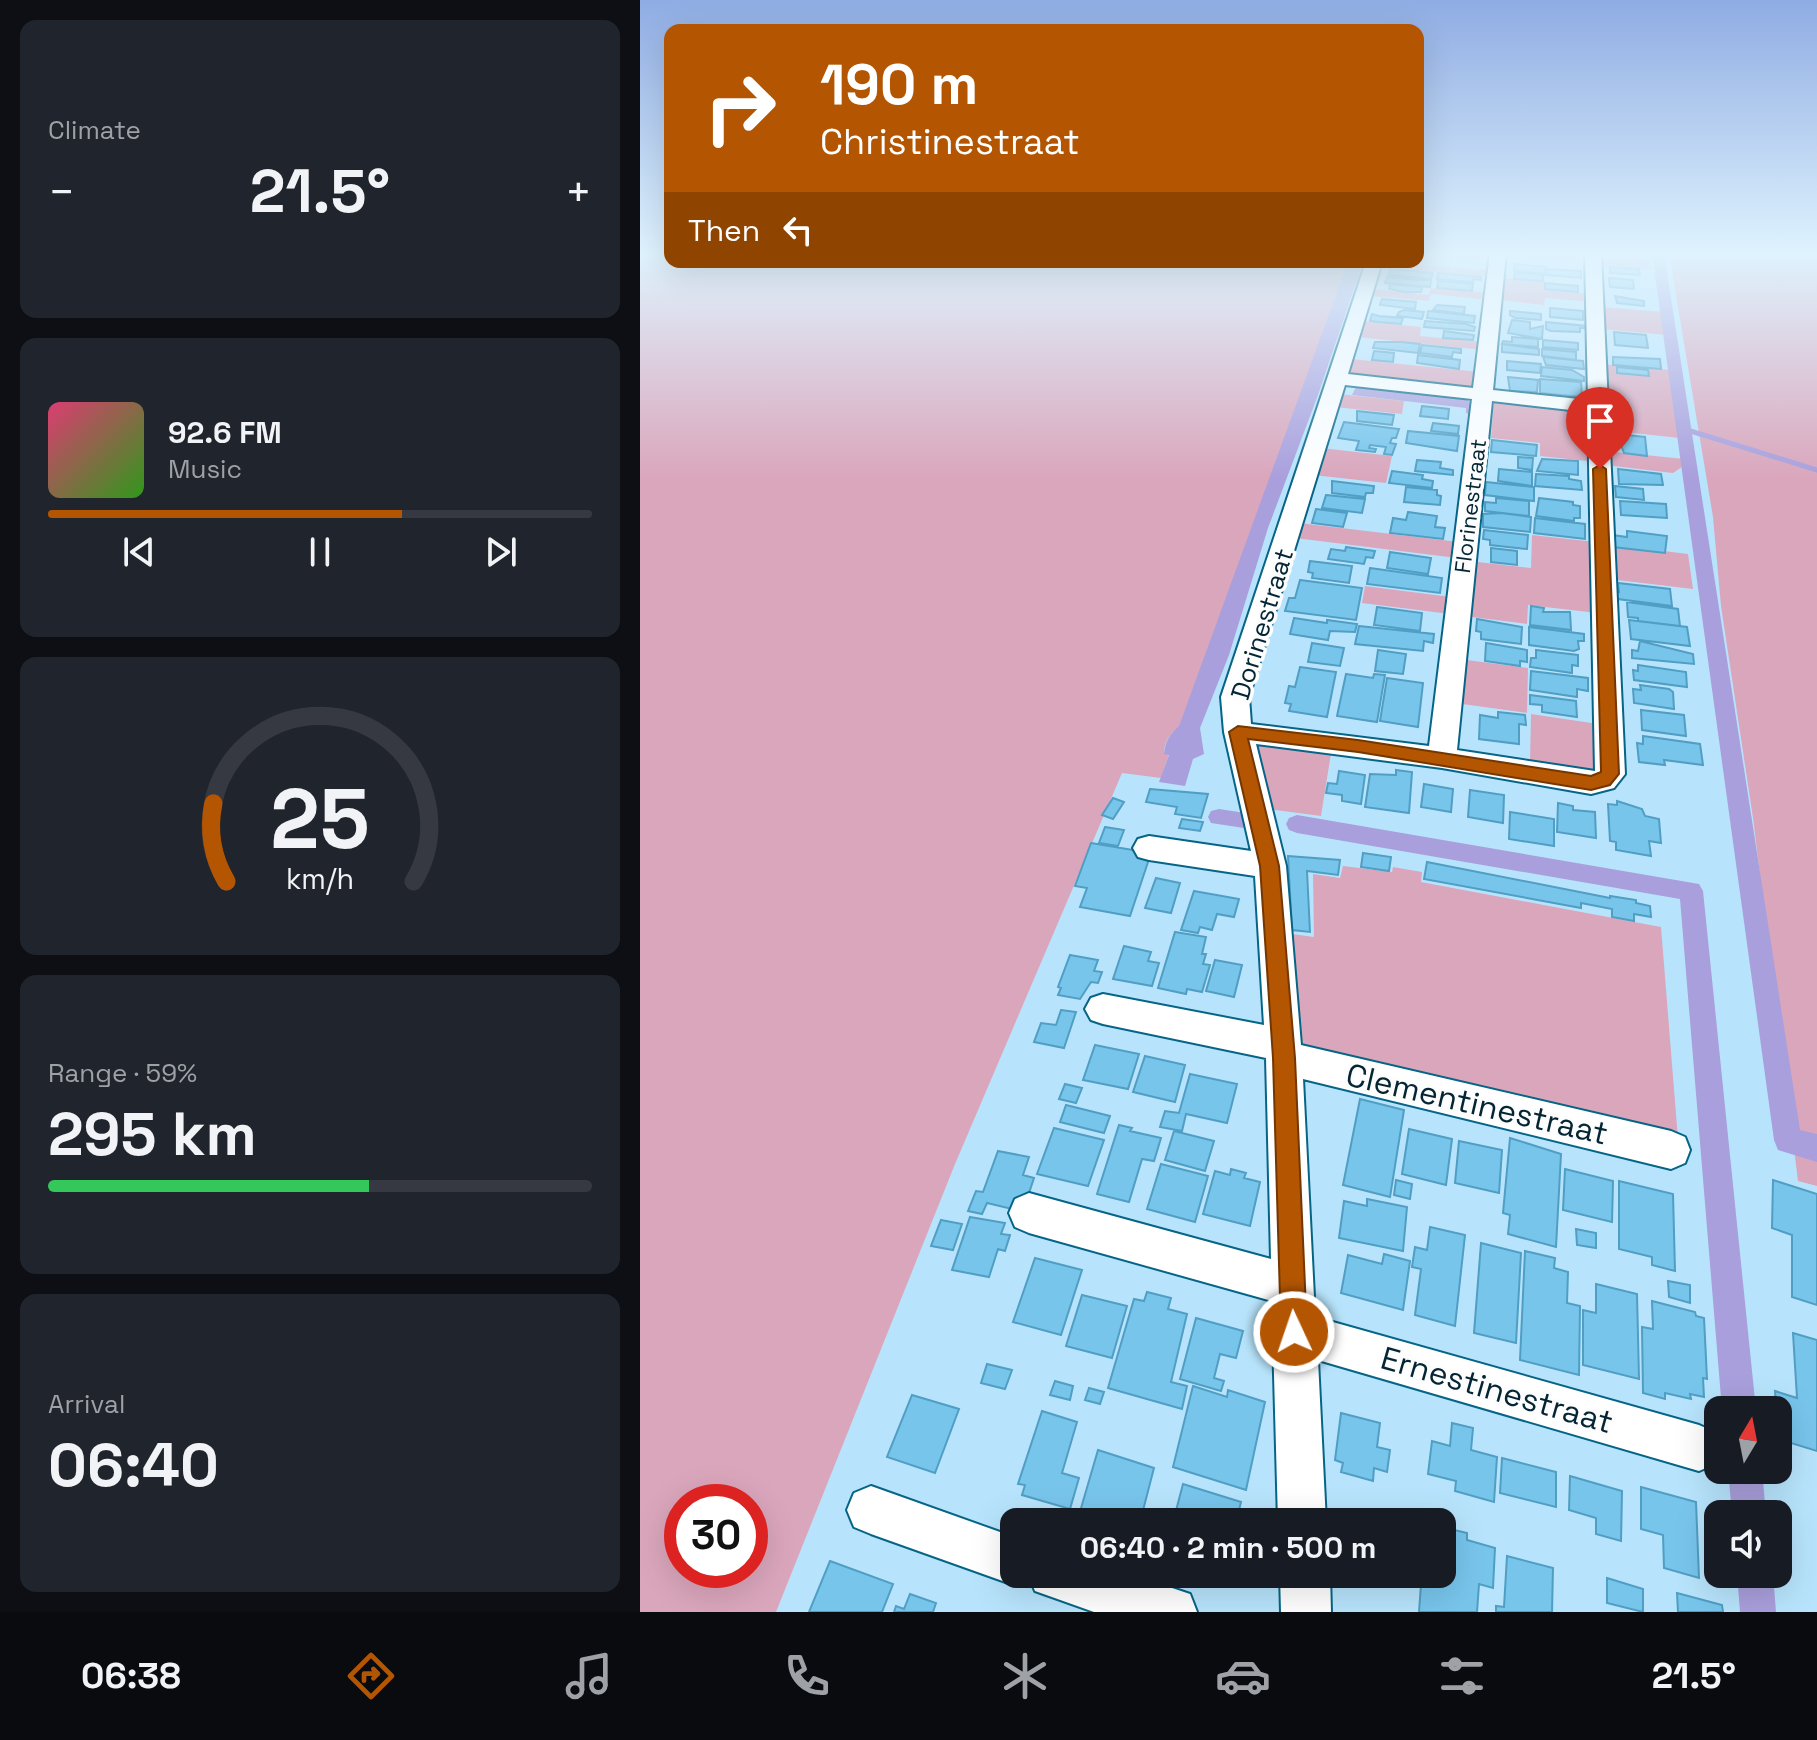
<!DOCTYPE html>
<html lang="en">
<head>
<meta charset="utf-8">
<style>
	:root { --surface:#171b24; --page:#20242c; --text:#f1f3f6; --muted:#9ea1a6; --line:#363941; --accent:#b35501 }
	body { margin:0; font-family:"Space Grotesk",sans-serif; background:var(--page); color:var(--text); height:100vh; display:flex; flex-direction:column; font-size:30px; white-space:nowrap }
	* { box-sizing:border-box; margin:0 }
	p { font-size:26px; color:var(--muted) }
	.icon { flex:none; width:44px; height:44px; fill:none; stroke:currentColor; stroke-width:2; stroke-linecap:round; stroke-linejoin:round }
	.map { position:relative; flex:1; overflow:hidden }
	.panel { display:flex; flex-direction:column; gap:20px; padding:20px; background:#0d0f14; width:640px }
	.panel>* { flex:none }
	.hud { position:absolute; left:24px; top:24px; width:760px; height:244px; border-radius:16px; box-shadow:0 8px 32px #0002; background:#b35501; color:#fff; overflow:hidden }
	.needle { width:52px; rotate:10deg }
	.fabs { position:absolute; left:1064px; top:1396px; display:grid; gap:16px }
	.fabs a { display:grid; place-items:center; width:88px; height:88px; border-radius:16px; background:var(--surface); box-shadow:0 8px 32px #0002; font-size:40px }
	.speed { position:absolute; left:24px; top:1484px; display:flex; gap:16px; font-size:40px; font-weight:700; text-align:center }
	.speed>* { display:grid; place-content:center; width:104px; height:104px; border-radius:50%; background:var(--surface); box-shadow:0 8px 32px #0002; line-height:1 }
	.speed .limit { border:12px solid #d22; background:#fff; color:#111 }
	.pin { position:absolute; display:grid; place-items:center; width:68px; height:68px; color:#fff; margin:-82px -34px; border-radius:50% 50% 50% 0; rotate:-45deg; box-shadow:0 0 8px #0007 }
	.pin .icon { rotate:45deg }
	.me { position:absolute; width:88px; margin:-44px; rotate:357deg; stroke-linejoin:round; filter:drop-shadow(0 0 6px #0008) }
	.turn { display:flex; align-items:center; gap:28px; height:168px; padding:0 24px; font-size:36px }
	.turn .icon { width:104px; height:104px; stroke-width:2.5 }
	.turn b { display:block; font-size:56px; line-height:68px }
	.then { display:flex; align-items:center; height:76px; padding:0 24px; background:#0003; gap:16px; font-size:30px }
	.big { font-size:60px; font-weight:700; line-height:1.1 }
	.panel .card { flex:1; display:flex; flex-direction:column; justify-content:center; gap:12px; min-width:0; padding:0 28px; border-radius:16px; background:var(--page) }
	.panel .dial { align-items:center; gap:0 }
	.dial svg { height:208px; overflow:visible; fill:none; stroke:var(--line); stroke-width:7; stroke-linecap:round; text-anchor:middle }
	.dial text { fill:var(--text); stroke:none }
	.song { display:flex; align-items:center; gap:24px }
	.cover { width:96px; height:96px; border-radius:12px; background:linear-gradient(135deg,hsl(340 70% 55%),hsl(110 70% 35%)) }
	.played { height:8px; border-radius:4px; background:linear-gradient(90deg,var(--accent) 65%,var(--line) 65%) }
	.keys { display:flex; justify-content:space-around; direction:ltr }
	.heat { display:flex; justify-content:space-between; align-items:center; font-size:44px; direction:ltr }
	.charge { height:12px; border-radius:6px; background:linear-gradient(90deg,#34c759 59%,var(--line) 0) }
	.trip { position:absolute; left:360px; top:1508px; width:456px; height:80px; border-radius:16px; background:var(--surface); box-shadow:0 8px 32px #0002; font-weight:700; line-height:80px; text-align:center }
	.menu { display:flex; height:128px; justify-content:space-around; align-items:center; background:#090b0e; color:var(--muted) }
	.menu .icon { width:56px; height:56px }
	.menu .on { color:var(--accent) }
	.menu b { font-size:36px; color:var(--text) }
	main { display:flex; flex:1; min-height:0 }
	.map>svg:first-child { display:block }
	.green { fill:#daa6bc; fill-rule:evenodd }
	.water { fill:#a99fdc }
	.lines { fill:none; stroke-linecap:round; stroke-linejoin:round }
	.stream { stroke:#a99fdc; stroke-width:5 }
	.canal { fill:#a99fdc; fill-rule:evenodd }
	.building { fill:#78c5ec; stroke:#509ec3; stroke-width:2 }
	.minor-casing { stroke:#066587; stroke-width:4 }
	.minor { fill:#fff; fill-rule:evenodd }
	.route { fill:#b35501; stroke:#743701; stroke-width:2 }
	.labels { text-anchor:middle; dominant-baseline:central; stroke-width:7; stroke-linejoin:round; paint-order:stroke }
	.far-street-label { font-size:22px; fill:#032534; stroke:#fdfdfd }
	.street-label { font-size:26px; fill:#032534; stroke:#fdfdfd }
	.near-street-label { font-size:32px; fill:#032534; stroke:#fdfdfd }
</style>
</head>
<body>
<main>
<section class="panel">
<div class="card"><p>Climate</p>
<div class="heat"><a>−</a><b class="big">21.5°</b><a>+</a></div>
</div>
<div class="card">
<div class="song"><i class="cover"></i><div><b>92.6 FM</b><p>Music</p></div></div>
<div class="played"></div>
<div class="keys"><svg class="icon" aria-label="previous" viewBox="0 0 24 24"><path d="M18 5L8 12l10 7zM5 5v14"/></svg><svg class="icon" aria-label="pause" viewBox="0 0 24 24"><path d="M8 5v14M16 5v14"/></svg><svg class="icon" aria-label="next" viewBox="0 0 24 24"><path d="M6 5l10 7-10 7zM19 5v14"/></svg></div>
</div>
<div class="card dial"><svg viewBox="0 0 100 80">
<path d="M14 69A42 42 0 1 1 86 69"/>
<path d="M14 69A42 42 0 0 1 9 39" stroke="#b35501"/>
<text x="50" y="56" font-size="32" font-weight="700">25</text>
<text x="50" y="72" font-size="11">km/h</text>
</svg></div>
<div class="card"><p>Range · 59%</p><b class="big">295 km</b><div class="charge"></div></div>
<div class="card"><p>Arrival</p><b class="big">06:40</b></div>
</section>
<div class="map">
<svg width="1177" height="1612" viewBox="0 0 1177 1612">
	<rect width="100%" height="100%" fill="#b7e4fc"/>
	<path class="green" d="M0,253H30V262H709L539,727C530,734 524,741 524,754H529L521,778L482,773L315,1164L136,1612H0ZM42,1502H110V1570H42Z
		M958,253L1010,256L1011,270L958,266Z
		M1029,253H1177V1186L1158,1181L1113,818L1081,606L1073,517Z
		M741,262L853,270L852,277L740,267Z
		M861,278L904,282V290L951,294L952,302L905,298L904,305L859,300Z
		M790,288L850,293L849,300L791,294L789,301L730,296L731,289L789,295Z
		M961,307L1024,312L1027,335L963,329Z
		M722,321L781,327L780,336L843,342V350L717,337Z
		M711,359L840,372L837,389L707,375Z
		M962,364L1032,370L1040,438L964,430Z
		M699,394L764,401L762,414L695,407Z
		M854,400L948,410V461L900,456V443L851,438Z
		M681,448L752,456L746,483L673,475Z
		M964,451L1045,459V465L1033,473L965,465Z
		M659,523L819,542L817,558L655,538Z
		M892,535L956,542L957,613L888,605L887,624L824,616L829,561L891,568Z
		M967,544L1048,554L1053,589L969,579Z
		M725,586L811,597L810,614L722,603Z
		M819,659L888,668L887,713L815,703Z
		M891,714L958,724L959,770L948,772L890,763Z
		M619,744L692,747L681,816L628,809L615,750Z
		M703,866L752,872L753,867L782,872L781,882L1021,927L1038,1139L664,1050L658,1043L652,934L674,937L673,874L700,878Z"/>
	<path class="water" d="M708,262H723L678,395L628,528L589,655L560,728L564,754L553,759L545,786L519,782L529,755L524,754C525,741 530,734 539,726Z
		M716,387L822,398L830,402L829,414L826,413V408L712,395Z"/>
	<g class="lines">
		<path class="stream" d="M1044,429L1177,470"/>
		<path class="canal" d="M1012,253H1024L1160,1130L1177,1134V1162L1138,1150L1134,1140Z
			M579,809L612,814L615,820L612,826L604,828L571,823L568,817L571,811Z
			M657,815L1059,884L1063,891L1116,1410H1082L1040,899L657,833L649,830L646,824L649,818Z
			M1088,1470H1122L1126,1514H1092Z
			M1097,1574H1133L1136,1612H1100Z"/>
	</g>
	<path class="building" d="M875,264L906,267L905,274L874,271Z
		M970,267L999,269L1000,275L970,273Z
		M750,269L793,273L791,279L749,275Z
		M906,269L941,271V278L906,275Z
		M875,272L903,275V281L874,279Z
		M798,273L841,277V280L834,279L833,282L797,279Z
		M747,277L778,280H791L790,287L745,283Z
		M969,278L993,280L994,289L970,287Z
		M798,281L833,284L832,291L797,288Z
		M905,283L938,286V292L905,289Z
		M750,284L782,287L781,292H764L749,289Z
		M975,296L1004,301V306L977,303Z
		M742,299L776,302L775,309L740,305Z
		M797,305L825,307L824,314L793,310Z
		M910,308L943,311V320L910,317Z
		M764,310L784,312L782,319L757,316L759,312Z
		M788,311L835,316L834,323L787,318Z
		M870,311L901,314V320L875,318L870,315Z
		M732,314L739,316L763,318L761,324L738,322L730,321Z
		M872,320L890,322V329L903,326L902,339L868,333Z
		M785,321L826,324L835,327L834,331L784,327Z
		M906,322L947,326V328H940V332L911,331L906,329Z
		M804,331L834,335L833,340L803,338Z
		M974,332L1006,335L1008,348L975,345Z
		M872,337L898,339V347L862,344L863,341L872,342Z
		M903,340L938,343V350L903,347Z
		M735,342H761L780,344L778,353L733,348Z
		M862,344L899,349V355L862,352Z
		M782,345L821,349V353L813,352L812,357L780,353Z
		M902,349L936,352V360L902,356Z
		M734,351L754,353L753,362L732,360Z
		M778,355L820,360L819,369L777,363Z
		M903,357L943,361L944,369L906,365Z
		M973,357L1020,359L1021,369L973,365Z
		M867,361L901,364L900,373L867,370Z
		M902,367L932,370L944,377V381L901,376Z
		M977,367L1008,370L1009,376L977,373Z
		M868,377L898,380L897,392L870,391Z
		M900,379L941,382L942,397L900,393Z
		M782,406L809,409L808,419L780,416Z
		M717,411L754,415L752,425L717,421Z
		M704,422L759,429L756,438H752L750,443L756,444L752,455L744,454L746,447L730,445L729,448L736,449L735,452L716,450L719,441L698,438Z
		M793,423L819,426L818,434L791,431Z
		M768,431L819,436L817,451L766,443Z
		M977,434L1005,437L1007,456L984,453Z
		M852,440L897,445L896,456L851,452Z
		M878,457L893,458L892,470L878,468Z
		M902,459L938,461V475L897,471Z
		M777,460L801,462L800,468L813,470V475L775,471Z
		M859,469L892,472V486L858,481Z
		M978,469L1021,474L1023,485L979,484Z
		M752,471L783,475L782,479L793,481L792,488L749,483Z
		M896,474L929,476V479L941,481L942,490L895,486Z
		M692,481L734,486L733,493H726L725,497L692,493Z
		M846,482L894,487V501L845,495Z
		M975,486L1003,489L1004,500L976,497Z
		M766,487L797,490V495L801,496L800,505L764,502Z
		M686,495L725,499L722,513L682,508Z
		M856,498L889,501V516L845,511V502L856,503Z
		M899,498L933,502V505L940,506V518H934V521L896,516Z
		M980,501L1026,504L1027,518L981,515Z
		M676,509L707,513L703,527L672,523Z
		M768,512L797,516L795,527L805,528L803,539L750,533L753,518L766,520Z
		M861,513L891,517L890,532L843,527V514Z
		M895,518L945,524V539L894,533Z
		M844,530L888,535L887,549L850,545V540L843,539Z
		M987,531L1027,536L1025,553L973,547L972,535L987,537Z
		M706,547L735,551L733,558L726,557L724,564L688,559L691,549L705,551Z
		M851,548L877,551V565L851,562Z
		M750,552L791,558L788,574L747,568Z
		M670,561L712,566L709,583L672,578L673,573L668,572Z
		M730,568L802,578L800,593L727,584Z
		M660,580L722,588L716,620L645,611L649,598H655Z
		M978,583L1030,589L1032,606L970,598L969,590L979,592Z
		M987,602L1038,609L1040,626L998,621V618L988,617Z
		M891,606L904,608L903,612H930L931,630L890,625Z
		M737,607L782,613L780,631L734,625Z
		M654,618L687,623V620L717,624L715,632L690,631L688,640L650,634Z
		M837,619L882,627L881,644L841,639V632L836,631Z
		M989,620L1047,627L1050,646L991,639Z
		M719,626L794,634L793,643L784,641L783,651L715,644Z
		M889,627L944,634V641H938L939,649L934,651L889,645Z
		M1000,641L1053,654L1054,664L992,658V650L998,651Z
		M672,643L704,648L700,666L668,662Z
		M846,643L887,650V662L880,661V666L845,661Z
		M738,650L766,654L763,674L735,671Z
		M896,650L938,655V666L932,665V673L890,667L891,658H896Z
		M998,665L1046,672L1047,687L994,680L993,670L998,671Z
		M660,667L696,672L687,717L649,711L651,704L645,703L649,686L655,687Z
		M891,671L948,678V691L937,689V697L890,690Z
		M706,674L733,678L734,674L745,675L737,722L697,716Z
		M747,678L783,683L778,727L740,721Z
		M1000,685L1029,689L1033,692L1034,709L994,703L993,689L1001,690Z
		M890,695L936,701L937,717L902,712V705L890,704Z
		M1001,710L1044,715L1046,736L1002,730Z
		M858,712L885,715L886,725L879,724V744L839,739L840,715L858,718Z
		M1003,736L1060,744L1063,765L1024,760L1025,765L999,762L997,743L1003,744Z
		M756,770L772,772L769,813L725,807L730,774L756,775Z
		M699,771L725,775L721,804L702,801V795L686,793L688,783L697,784Z
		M784,784L813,789L811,812L781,807Z
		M510,789L568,794L561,818L535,814L537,807L506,802Z
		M830,790L864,795L863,823L828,817Z
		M473,798L484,802L473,819L462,815Z
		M977,801L1002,809L1005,816L1019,819L1021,843L1009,841L1011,856L976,850V842L970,841L968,804L977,805Z
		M918,803L933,806V810L955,812L956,838L917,832Z
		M870,812L914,819V846L869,839Z
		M542,819L563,822L560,831L539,828Z
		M465,827L484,830L478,846L459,843Z
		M451,843L511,853L490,916L440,907L447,888L435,886Z
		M723,853L751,857L749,871L721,867Z
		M648,856L700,860L698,875L667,871L670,932L652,930Z
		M787,862L970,898V896L996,900V903L1010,906L1011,917L994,914V921L972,917V909L941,903V908L784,879Z
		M516,878L540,883L531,913L505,908Z
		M554,891L599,899L594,917L577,914L572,930L560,927L558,933L541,930Z
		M535,932L566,937L562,954H566L563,964L570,965L562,992L547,989L546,994L518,988Z
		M484,946L511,952L508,961L519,963L512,986L473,979Z
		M430,955L458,960L454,971L462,972L458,983L451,982L440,999L418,995L421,988L418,987Z
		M575,960L602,965L594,997L566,991Z
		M421,1010L436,1012L424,1048L394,1042L401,1023L416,1025Z
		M455,1045L499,1054L488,1089L443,1080Z
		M505,1056L545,1065L535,1102L493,1092Z
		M550,1074L597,1084L587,1123L546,1114L542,1131L520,1127L525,1111L539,1113Z
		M425,1084L442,1088L436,1103L419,1099Z
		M720,1099L764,1110L750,1197L703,1185Z
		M426,1105L470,1116L464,1133L420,1122Z
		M479,1125L492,1128L490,1131L521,1138L514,1161L502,1159L489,1202L457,1194Z
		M414,1128L464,1140L448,1186L397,1174Z
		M769,1129L812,1139L806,1185L762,1174Z
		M534,1131L574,1141L565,1171L525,1160Z
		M870,1138L921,1154L916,1247L868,1234L870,1215L863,1213Z
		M819,1141L862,1150L859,1193L815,1183Z
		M358,1151L389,1157L383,1175L394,1178L386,1202L372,1209L347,1203L342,1214L328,1211L336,1191L343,1192Z
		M521,1164L568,1176L555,1222L507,1209Z
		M591,1169L606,1173L604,1178L620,1182L610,1226L563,1214L575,1171L590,1175Z
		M925,1169L973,1181L972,1222L923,1210Z
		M756,1180L772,1184L770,1199L754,1195Z
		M1133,1180L1177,1194V1305L1152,1297V1235L1132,1228Z
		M979,1181L1033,1194L1035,1271L1012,1265V1257L979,1249Z
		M727,1199L767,1207L763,1251L699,1238L704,1201L727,1206Z
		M330,1217L365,1223L361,1234L370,1235L365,1251L358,1249L349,1277L312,1270Z
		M301,1220L322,1224L313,1250L291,1246Z
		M790,1227L825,1235L815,1326L775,1315L781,1269L772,1267L775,1247L787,1250Z
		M936,1229L956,1233V1248L937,1245Z
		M841,1243L881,1253L876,1343L834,1333Z
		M885,1251L915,1258L914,1268L928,1272L927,1303L940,1306L939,1375L880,1360Z
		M744,1254L770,1261L763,1310L701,1293L708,1255L742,1264Z
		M395,1258L442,1270L421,1335L373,1322Z
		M1028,1281L1050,1285V1303L1029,1297Z
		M956,1284L997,1294L999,1379L943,1365V1310L956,1313Z
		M507,1292L531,1298L528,1309L547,1314L531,1382L547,1386L542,1409L468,1388L494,1299L504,1301Z
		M442,1295L487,1306L472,1358L426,1346Z
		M1012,1301L1055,1312L1056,1316L1064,1318L1067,1379L1063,1378L1064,1397L1050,1394L1051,1399L1025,1393V1399L1003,1393L1002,1327L1013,1329Z
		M556,1318L603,1331L596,1358L580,1354L574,1378L584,1381L581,1391L540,1379Z
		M1153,1333L1177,1340V1451L1138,1439L1135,1391L1157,1398Z
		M347,1364L372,1370L365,1389L341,1383Z
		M415,1381L433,1386L430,1400L410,1395Z
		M553,1386L587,1397L588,1390L625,1402L606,1490L533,1467Z
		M449,1388L464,1392L460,1404L445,1400Z
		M272,1395L319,1409L295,1473L247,1457Z
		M402,1411L437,1422L422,1473L439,1478L430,1509L382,1495L385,1485L378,1484Z
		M701,1413L740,1423L737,1447L750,1450L747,1472L734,1468L733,1481L701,1472L703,1463L695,1460Z
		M812,1423L833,1428L831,1450L857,1457L854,1502L815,1491L816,1481L788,1474L792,1441L810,1446Z
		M458,1450L514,1468L500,1522H463L439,1515Z
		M862,1458L916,1472V1507L860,1493Z
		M930,1476L982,1491L981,1541L956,1534V1518L929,1510Z
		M543,1484L601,1502L596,1522H533Z
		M1001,1487L1056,1502L1059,1578L1024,1568L1023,1535L1001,1529Z
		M802,1527L827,1533V1540L855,1548L853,1588L839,1584L837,1612H779L781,1584L787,1586L788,1574H802Z
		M867,1556L913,1568L912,1612H856V1606L864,1607Z
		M190,1561L253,1584L242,1612H169Z
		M967,1578L1003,1589V1612L967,1603Z
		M1037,1593L1082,1605L1083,1612H1038Z
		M270,1594L296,1603L293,1612H254L256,1606L264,1609Z"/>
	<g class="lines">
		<g class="minor-casing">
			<path id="minor" d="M850,253H866L853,390L948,400L945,253H961L985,774L974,788L951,794L802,768L616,744L646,866L661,1045L1031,1131L1045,1137L1050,1150L1045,1163L1031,1169L663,1079L675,1317L1059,1425L1075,1432L1078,1438L1075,1464L1059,1471L678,1360L686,1522H638L632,1301L389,1233L375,1227L369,1213L375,1199L389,1193L631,1259L626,1058L463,1024L451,1020L445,1009L451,998L463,994L624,1025L615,876L509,860L498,857L493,848L498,839L509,836L611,851L584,732L581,697L726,262H742L708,374L833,388ZM705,385L832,399L789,746L611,724L609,697ZM852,401L948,412L955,771L817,750Z
				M231,1486L374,1537V1574H490L550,1594L557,1612H454L395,1591L390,1579L374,1585L231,1534L214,1527L207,1510L214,1493Z
				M640,1574H690L691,1612H641Z"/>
		</g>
		<use href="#minor" class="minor"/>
	</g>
	<linearGradient id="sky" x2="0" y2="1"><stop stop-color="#8face3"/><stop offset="0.53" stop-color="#dff3fe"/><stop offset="1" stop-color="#dff3fe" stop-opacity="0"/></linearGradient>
	<rect width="1177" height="479" fill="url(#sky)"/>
	<path class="route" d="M960,465L966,469L979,774L970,785L951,790L718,752L608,739L639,866L655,1058L667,1332L663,1341L654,1345L645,1341L641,1332L633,1058L620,866L589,732L598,726L718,740L951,776L961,772L953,469Z"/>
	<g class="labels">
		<g class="far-street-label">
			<text transform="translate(830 506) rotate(-83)">Florinestraat</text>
		</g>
		<g class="street-label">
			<text transform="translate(622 624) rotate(-73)">Dorinestraat</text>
		</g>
		<g class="near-street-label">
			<text transform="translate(837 1104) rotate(13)">Clementinestraat</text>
			<text transform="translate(857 1390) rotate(16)">Ernestinestraat</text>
		</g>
	</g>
</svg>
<div class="fabs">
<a><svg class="needle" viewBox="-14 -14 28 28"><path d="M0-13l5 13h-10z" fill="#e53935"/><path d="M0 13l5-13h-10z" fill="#9ea1a6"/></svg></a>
<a><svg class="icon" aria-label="sound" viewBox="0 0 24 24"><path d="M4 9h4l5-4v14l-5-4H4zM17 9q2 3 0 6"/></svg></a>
</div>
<div class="speed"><div class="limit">30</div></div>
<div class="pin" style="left:960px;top:469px;background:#d93025"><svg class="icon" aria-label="arrive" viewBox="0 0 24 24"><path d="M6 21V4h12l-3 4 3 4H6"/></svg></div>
<svg class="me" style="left:654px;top:1332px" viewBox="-20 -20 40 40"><circle r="17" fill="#b35501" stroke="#fff" stroke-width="3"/><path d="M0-11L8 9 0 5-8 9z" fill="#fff"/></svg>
<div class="trip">06:40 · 2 min · 500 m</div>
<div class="hud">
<div class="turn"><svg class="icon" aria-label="right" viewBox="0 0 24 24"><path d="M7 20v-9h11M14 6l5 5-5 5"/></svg><div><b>190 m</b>Christinestraat</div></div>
<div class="then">Then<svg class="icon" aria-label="left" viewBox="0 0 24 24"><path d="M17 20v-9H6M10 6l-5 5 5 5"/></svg></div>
</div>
</div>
</main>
<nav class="menu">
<b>06:38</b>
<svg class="icon on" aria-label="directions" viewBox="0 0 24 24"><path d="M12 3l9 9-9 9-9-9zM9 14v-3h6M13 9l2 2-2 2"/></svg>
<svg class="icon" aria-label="music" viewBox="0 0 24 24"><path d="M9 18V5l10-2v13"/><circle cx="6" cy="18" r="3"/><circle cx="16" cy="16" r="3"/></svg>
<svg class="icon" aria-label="phone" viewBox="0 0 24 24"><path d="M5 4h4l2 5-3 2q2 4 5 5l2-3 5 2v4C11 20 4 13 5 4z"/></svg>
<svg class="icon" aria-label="climate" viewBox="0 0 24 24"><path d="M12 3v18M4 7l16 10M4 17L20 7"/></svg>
<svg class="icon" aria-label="car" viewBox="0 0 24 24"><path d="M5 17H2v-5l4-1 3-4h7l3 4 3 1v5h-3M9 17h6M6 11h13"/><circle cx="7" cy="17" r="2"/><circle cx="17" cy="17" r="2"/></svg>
<svg class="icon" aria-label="filters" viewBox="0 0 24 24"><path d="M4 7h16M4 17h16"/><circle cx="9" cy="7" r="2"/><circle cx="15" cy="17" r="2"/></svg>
<b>21.5°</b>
</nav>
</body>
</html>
